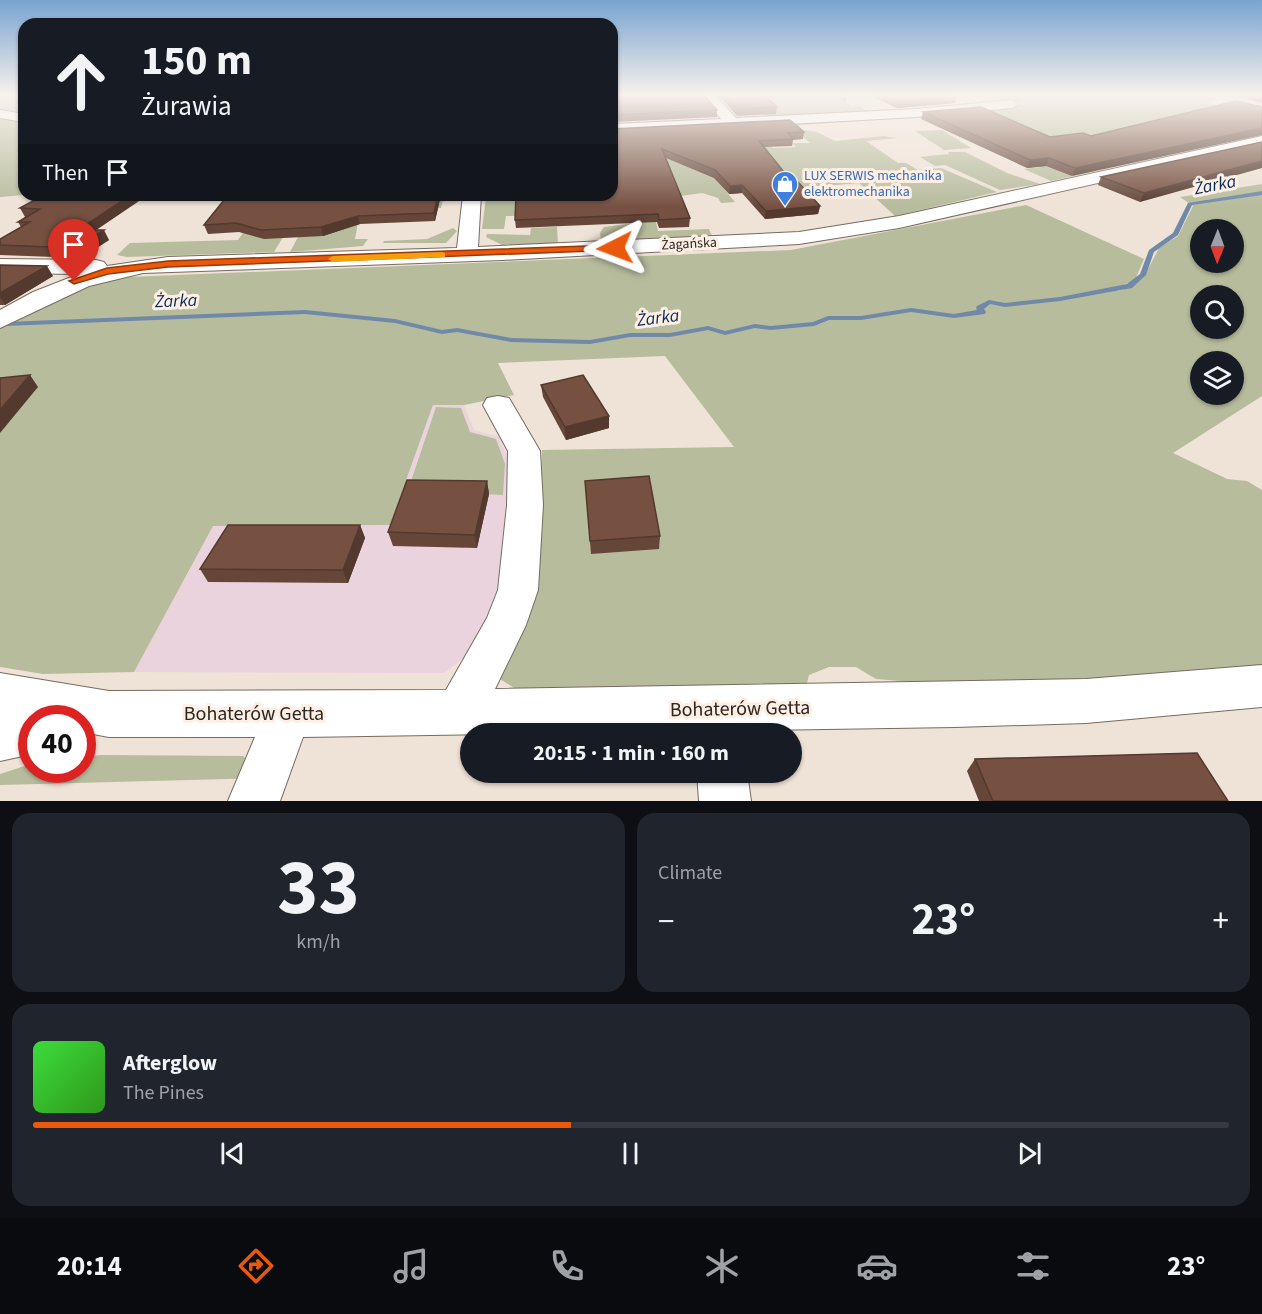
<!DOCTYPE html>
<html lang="en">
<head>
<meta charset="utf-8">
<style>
	:root { --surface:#171b24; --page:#20242c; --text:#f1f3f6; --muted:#9ea1a6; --line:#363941; --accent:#ea580c }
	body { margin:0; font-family:"Source Sans 3",sans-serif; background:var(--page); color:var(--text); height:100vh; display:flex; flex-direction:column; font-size:22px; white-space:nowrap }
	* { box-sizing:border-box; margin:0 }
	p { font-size:20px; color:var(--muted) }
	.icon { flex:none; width:33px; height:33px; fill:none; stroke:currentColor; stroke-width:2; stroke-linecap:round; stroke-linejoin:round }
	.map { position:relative; height:801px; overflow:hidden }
	.details { display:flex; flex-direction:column; gap:12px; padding:12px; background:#0d0f14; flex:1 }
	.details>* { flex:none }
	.banner { position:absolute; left:18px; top:18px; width:600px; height:183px; border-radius:18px; box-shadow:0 2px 4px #0004; background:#171b24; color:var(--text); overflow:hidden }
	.needle { width:39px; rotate:181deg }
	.fabs { position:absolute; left:1190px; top:219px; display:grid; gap:12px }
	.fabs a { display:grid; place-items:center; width:54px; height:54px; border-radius:50%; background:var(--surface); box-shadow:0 2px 4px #0004; font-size:30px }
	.speed { position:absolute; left:18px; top:705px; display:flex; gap:12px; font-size:30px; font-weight:700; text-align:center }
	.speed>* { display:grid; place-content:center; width:78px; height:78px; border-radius:50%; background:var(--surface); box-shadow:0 2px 4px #0004; line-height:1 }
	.speed .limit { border:9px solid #d22; background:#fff; color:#111 }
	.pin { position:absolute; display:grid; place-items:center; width:51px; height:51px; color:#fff; margin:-62px -26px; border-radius:50% 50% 50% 0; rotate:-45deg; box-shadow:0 0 6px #0007 }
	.pin .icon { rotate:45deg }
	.me { position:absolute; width:66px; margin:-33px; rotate:267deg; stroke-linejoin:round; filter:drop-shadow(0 0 4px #0008) }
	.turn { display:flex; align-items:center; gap:21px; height:126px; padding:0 24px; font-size:27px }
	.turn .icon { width:78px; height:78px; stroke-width:2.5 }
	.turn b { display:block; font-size:42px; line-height:51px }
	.then { display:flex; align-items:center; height:57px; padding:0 24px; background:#0003; gap:12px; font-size:22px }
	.big { font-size:45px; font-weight:700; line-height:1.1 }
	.details .card { flex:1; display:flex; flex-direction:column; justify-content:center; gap:9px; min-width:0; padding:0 21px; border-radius:18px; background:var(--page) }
	.details .dial { align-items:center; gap:0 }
	.dial b { font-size:78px; line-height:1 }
	.song { display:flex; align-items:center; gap:18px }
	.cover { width:72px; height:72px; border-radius:9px; background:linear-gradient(135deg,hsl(120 70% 55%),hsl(110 70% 35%)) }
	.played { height:6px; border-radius:3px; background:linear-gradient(90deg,var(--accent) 45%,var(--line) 45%) }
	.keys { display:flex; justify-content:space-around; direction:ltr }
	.heat { display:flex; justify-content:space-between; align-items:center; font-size:33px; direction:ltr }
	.details .tiles { flex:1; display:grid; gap:12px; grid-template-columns:1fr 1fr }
	.card:last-child { grid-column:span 2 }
	.trip { position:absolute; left:460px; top:723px; width:342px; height:60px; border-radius:30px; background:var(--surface); box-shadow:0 2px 4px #0004; font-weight:700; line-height:60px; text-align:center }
	.tabs { display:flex; height:96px; justify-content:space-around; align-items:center; background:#090b0e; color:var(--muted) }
	.tabs .icon { width:42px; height:42px }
	.tabs .on { color:var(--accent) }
	.tabs b { font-size:27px; color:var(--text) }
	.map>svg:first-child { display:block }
	.commercial { fill:#ebd3dd }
	.green { fill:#b7bc9d; fill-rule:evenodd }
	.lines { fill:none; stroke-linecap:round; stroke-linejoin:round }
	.stream { fill:#7189a9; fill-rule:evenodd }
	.minor-casing { stroke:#776b61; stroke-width:2 }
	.minor { fill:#fff; fill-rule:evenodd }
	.wall { fill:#654639 }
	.shaded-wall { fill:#53392e }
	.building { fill:#765142; stroke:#53392e; stroke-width:1.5 }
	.route { fill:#ea580c; stroke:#983908; stroke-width:1.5 }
	.slow { fill:#f59e0b }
	.labels { text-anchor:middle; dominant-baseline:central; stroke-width:6; stroke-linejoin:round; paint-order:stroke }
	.far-shop-label { font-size:14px; fill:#366cbe; stroke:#fdefe3; text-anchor:start }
	.far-street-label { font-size:14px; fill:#2c2722; stroke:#fdefe3 }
	.water-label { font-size:18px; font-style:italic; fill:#072b55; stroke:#fdefe3 }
	.near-street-label { font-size:20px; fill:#2c2722; stroke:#fdefe3 }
</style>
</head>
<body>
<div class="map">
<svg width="1262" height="801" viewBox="0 0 1262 801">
	<rect width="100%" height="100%" fill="#efe2d6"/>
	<path class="commercial" d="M433,405H464L474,430L499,437L509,462L499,593L473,651L444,673L134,672L213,526L390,525Z"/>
	<path class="green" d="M0,95H24V195L0,197Z
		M717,95H838L851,107L860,106L866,111L769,117C755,108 740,99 722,100Z
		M987,95H1230L1213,96L1219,99L1208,102L1223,110L1262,121V138L1237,136L1133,152L1151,158L1113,167L1078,152L1096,171L1051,181L1024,169L1041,167L974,110L1026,104L1015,100L988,103L1001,99Z
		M859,120L861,121L798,125L803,130L817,132L835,141L884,136L897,138L866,141L898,163H906L918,170L941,168L997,192L895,216L859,183L754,192L718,182L735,202L721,203L718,198L702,193L651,200L658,231L709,229L713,238L601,242L600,233L604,227L636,223L631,207L612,195L643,156L766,140L773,148L796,147L792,143H810L799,133L761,123Z
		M942,130L971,148L944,150L915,131Z
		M948,152H965L1007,173L1040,184L1000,190L945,165L935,166L920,157L949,154Z
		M1262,184V396L1173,453L1227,479L1247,481L1262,490V665L1105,680L926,683L876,679L856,667H829L809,675L806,687L519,691L500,679V665L538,587L542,450L734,447L665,356L498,363L514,395L464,405H433L390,525L213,526L134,672L43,674L0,667V327L20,323L122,320L8,322L105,278L791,250L1026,205L1144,259L1135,280C1103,296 1041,303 1005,304C995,304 986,298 979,307L980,312C961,318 941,312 922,312C941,316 963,319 982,313L984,304H1025L1122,290L1145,275L1159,248L1178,236L1193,206L1180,197ZM1200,230H1233V262H1200ZM1200,296H1233V328H1200ZM1200,362H1233V394H1200Z
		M269,195L402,199L444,197L441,208L398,210L362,201L355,239H368L363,246L290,252L298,237L327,235L336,216L286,232L274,252L127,257L117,255L130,243L238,240Z
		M543,195L550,215L506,216L504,229H482L486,197Z
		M557,227L558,244L502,245L486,237L487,234L530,235L531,228Z
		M453,228L457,231L446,243H383L384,241L427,239Z
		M436,407L461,408L470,432L496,439L505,464L503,495L408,490Z
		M101,755L243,756L263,778L0,785V774L31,764L32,770H82L83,757Z"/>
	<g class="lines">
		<path class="stream" d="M1262,191V195L1192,205L1178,235L1154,252L1146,275L1132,288L1060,301L1005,307L990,304L984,309L986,312L985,314L954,318L911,312L861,320H829L814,326L771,330L755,328L725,335L708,330L670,337H630L590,344L511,342L457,332L442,334L395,323L305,314L5,326L1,324L5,322L305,310L395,319L442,330L457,328L511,338L590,340L630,333H670L708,326L725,331L755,324L771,326L813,322L828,316H861L911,308L954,314L977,310L976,308L977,306L989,300L1005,303L1060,297L1127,284L1140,274L1149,250L1173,233L1188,203Z"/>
		<g class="minor-casing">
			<path id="minor" d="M702,95H715L736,118L916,109L1012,100L1019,104L1012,108L916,117L612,134V124L721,119Z
				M0,110L24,114V122L0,118Z
				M1262,136V146L899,228L799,244L502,260L143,273L89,286L0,328V310L33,292L79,274L0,273V259L96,260L104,262L107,266L168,257L457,248L463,195H481L478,247L799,232L899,216Z
				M498,396L509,398L540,451L543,505L538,590L526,625L495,689L1086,679L1262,665V707L1086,723L955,727L303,737L280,801H228L255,737H109L82,732V718H32V754L0,761V673L109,691L446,690L487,618L498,590L507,505L508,451L483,405L487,398Z
				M697,772H747L751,801H699Z"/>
		</g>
		<use href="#minor" class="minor"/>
	</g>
	<path class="wall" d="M612,95L717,110V117L612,122Z
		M718,95H767L769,100L777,107L776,114L737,116Z
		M836,95H849L845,102Z
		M869,95H956L957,96L955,103L897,108Z
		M1232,95H1262V103Z
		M923,112L1050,137L1091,136L1072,176L1046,166L1027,168L921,119Z
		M612,129L804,132L803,139L793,140L792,146L764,147L792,182L820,206L818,214L765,219L742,193L729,194L714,178L666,158L690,218L689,227L659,228L657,222L516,228L515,220Z
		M1262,142L1140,202L1098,185L1101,177Z
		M44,195L96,230L109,240L81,258L0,255V239L21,227L18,222L25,217L20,208Z
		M441,195L435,221L360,224L323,236L264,239L239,232L208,234L204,225Z
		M0,265L53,276L5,305H0Z
		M541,385L609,428L566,440L543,397Z
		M487,481L489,494L477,548L393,546L388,532Z
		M585,481L660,536L659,549L591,554Z
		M360,525L365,538L348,583L208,582L200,569Z
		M975,759L1228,801H979L967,771Z"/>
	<path class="shaded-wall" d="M957,96L955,103L897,108L899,101Z
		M1262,128V135L1072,176L1075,168Z
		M1049,158L1046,166L1027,168L1030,160Z
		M1262,161V168L1140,202L1144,193Z
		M742,185V193L729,194L730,186Z
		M131,195H148L83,239L78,230Z
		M438,195H441L435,221L434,213Z
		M820,206L818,214L765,219L766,211Z
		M358,216L360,224L323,236L321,227Z
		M104,230L109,240L81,258L76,248Z
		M47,266L53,276L5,305L0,297V293Z
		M30,375L38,387L0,433V410Z
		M609,416V428L566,440L565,427Z
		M487,481L489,494L477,548L475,535Z
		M360,525L365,538L348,583L343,570Z"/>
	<path class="building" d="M612,95H704L717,110L612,115Z
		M724,95H767L769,96L766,97L777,107L738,109Z
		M885,95H953L957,96L899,101Z
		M1248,95H1262V98Z
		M1236,101L1262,107V128L1075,168L1049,158L1030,160L923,112L981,107L1050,137L1083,133L1091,136Z
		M790,120L804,132L788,133L793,139L759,141L792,182H798L820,206L766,211L742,185L730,186L715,170L662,149L690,218L659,220L658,214L515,220L516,195H612V129Z
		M1262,142V161L1144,193L1101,177Z
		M44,195H131L78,230H104L76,248L0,245V239L30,222H18L40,209L20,208Z
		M228,195H438L434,213L358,216L321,227L261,230L236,223L204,225Z
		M0,265L47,266L0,293Z
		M30,375L0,410V378Z
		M583,375L609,416L565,427L541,385Z
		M649,476L660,536L590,541L585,481Z
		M407,480L487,481L475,535L388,532Z
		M228,525H360L343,570L200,569Z
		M1197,753L1228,801H993L975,759Z"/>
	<linearGradient id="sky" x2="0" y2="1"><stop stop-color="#78a3cf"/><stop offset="0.46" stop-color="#f8f2ed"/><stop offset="1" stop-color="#f8f2ed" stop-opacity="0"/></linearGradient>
	<rect width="1262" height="207" fill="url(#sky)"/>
	<path class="route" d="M615,245L620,248L618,250L168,267L108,274L74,284L69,281L107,268L168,261Z"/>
	<path class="slow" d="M442,252L445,253V257L333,262L328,259L333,256Z"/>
	<defs>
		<g id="shop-pin" transform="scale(1.35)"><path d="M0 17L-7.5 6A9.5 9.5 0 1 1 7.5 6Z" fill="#3f7fe0" stroke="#fdefe3"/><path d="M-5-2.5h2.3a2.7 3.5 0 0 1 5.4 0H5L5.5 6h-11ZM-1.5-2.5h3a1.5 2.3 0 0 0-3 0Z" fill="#fff"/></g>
	</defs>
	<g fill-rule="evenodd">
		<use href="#shop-pin" x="785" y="184"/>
	</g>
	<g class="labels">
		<g class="far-shop-label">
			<text x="804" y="176">LUX SERWIS mechanika<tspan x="804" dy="16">elektromechanika</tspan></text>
		</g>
		<g class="far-street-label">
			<text transform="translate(689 244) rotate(-3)">Żagańska</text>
		</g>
		<g class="water-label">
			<text transform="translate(1215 185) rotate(-11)">Żarka</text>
			<text transform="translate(176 301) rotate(-2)">Żarka</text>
			<text transform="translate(658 318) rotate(-7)">Żarka</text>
		</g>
		<g class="near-street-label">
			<text transform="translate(740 709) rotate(-1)">Bohaterów Getta</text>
			<text x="254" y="714">Bohaterów Getta</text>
		</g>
	</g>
</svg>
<div class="fabs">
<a><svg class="needle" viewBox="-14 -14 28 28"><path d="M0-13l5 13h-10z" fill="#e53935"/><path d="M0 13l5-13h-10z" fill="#9ea1a6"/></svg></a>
<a><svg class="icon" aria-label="search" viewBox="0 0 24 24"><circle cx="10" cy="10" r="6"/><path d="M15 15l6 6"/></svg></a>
<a><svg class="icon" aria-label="layers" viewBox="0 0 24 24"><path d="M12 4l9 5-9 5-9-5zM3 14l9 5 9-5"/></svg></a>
</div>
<div class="speed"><div class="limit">40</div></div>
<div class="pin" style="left:74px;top:281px;background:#d93025"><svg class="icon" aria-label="arrive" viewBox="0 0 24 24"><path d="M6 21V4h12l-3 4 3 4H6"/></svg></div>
<svg class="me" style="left:615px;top:248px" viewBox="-20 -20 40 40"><path d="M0-17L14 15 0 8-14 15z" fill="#ea580c" stroke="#fff" stroke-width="4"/></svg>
<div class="trip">20:15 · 1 min · 160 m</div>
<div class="banner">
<div class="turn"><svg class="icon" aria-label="ahead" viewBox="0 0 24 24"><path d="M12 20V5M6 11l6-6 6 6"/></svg><div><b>150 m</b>Żurawia</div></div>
<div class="then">Then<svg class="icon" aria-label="arrive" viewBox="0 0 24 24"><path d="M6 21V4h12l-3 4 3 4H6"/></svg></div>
</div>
</div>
<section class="details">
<div class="tiles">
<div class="card dial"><b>33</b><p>km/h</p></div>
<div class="card"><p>Climate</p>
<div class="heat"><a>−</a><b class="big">23°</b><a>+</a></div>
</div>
<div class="card">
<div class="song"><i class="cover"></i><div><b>Afterglow</b><p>The Pines</p></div></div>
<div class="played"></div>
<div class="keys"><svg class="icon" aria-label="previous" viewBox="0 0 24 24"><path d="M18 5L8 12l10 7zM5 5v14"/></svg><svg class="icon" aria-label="pause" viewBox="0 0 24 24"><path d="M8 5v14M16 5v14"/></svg><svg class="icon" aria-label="next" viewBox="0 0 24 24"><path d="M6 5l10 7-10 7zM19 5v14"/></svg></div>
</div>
</div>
</section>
<nav class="tabs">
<b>20:14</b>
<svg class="icon on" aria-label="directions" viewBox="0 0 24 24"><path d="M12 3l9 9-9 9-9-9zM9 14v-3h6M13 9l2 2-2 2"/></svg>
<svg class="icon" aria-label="music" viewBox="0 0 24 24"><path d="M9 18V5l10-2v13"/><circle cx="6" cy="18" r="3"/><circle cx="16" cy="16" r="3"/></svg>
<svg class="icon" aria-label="phone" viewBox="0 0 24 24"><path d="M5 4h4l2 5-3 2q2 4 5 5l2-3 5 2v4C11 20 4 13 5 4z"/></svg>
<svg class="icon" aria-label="climate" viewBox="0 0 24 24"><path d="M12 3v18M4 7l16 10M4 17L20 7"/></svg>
<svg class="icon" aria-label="car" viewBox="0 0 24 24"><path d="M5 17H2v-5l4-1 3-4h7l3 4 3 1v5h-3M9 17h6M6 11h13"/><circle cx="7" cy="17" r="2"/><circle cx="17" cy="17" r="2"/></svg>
<svg class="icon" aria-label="filters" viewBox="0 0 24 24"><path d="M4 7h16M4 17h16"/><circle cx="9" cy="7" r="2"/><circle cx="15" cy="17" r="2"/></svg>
<b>23°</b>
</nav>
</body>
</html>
